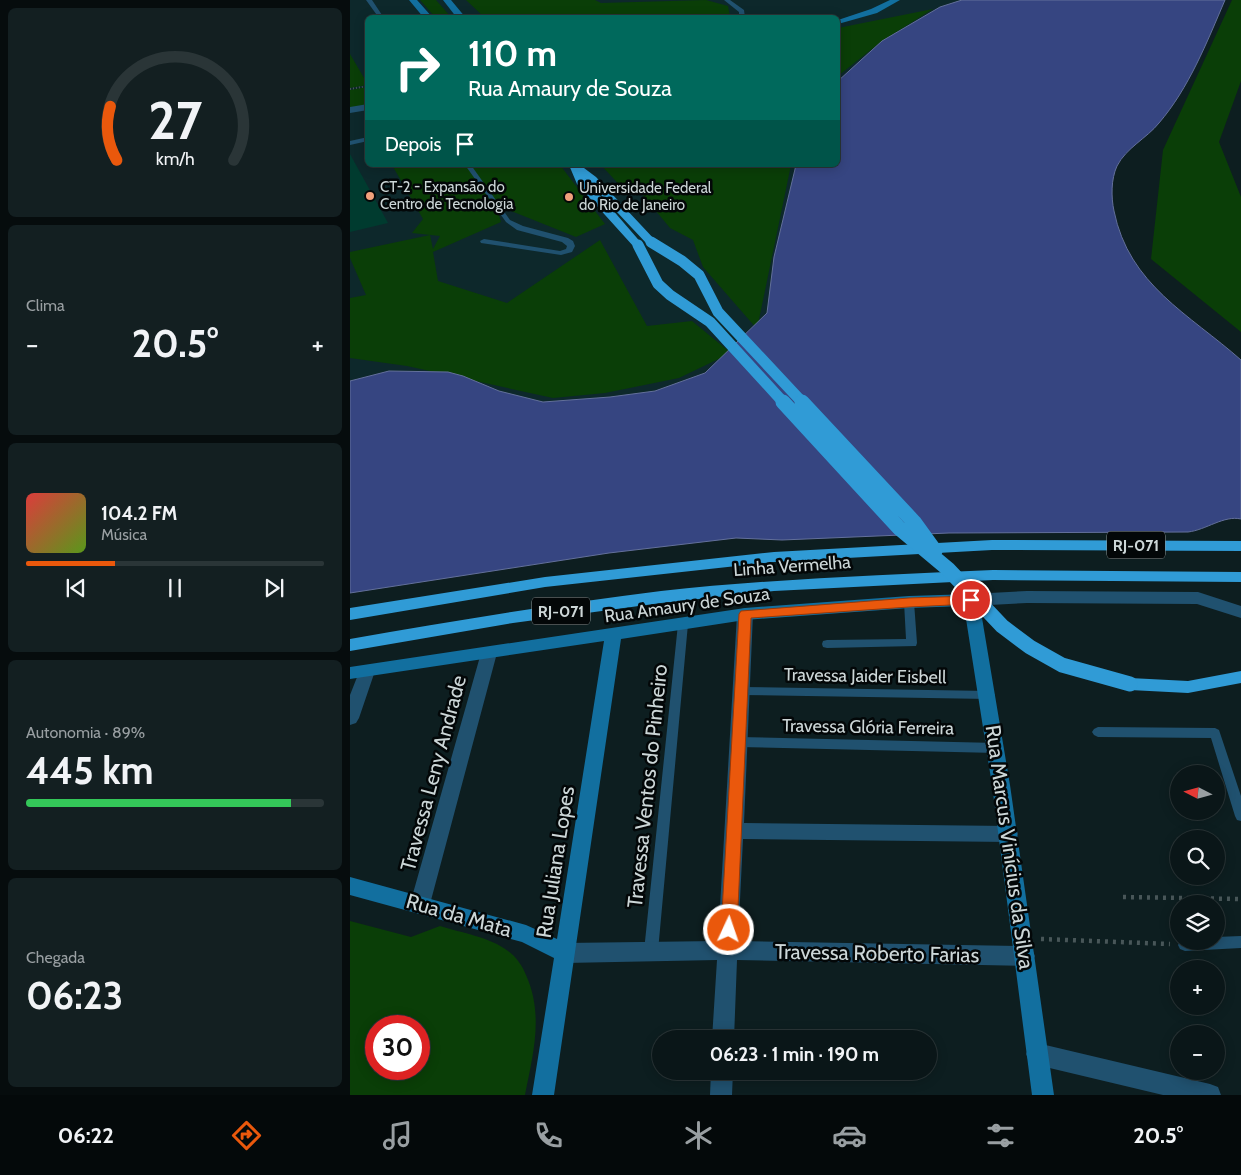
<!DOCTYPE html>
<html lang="pt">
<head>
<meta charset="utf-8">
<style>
	:root { --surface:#0a1618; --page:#131f21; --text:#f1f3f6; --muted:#999fa2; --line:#2a3537; --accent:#ea580c }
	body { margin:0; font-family:Cabin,sans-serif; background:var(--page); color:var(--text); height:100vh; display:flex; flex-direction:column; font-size:19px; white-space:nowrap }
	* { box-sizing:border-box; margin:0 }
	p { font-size:16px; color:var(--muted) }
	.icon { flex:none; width:28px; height:28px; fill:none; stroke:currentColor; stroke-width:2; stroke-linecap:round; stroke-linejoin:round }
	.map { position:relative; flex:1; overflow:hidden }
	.side { display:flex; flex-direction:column; gap:8px; padding:8px; background:#060c0d; width:350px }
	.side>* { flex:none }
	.banner { position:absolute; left:15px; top:15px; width:475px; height:152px; border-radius:8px; box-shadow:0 2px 12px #0003,0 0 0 1px var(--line); background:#00695c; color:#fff; overflow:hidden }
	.needle { width:32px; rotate:276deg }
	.tools { position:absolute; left:820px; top:765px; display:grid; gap:10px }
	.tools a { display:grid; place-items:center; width:55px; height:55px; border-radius:50%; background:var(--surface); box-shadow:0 2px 12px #0003,0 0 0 1px var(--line); font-size:25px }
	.speed { position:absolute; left:15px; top:1015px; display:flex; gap:10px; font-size:25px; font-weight:700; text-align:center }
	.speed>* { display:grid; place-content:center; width:65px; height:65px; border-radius:50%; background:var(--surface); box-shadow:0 2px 12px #0003,0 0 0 1px var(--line); line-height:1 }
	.speed .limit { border:8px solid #d22; background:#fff; color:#111 }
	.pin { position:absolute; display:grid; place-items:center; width:42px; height:42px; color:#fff; margin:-21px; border:2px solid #fff; border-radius:50%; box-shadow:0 1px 5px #0007 }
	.me { position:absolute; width:55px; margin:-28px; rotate:3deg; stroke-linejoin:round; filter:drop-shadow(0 0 4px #0008) }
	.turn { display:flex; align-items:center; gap:18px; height:105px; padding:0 20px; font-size:22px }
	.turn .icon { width:65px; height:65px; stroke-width:2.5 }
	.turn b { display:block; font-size:35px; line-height:42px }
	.then { display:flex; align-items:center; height:48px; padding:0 20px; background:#0003; gap:10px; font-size:19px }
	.big { font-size:38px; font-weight:800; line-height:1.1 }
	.side .tile { flex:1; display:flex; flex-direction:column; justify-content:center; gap:8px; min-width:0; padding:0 18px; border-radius:8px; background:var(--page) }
	.side .dial { align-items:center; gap:0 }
	.dial svg { height:130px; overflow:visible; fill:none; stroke:var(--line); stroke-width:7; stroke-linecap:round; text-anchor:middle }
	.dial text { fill:var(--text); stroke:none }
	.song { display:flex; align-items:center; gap:15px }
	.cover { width:60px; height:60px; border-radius:8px; background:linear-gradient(135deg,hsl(0 70% 55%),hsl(90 70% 35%)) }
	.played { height:5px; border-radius:2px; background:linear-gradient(90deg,var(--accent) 30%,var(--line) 30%) }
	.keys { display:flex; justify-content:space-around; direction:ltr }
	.heat { display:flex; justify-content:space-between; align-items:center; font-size:28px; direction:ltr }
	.charge { height:8px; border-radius:4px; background:linear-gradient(90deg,#34c759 89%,var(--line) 0) }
	.trip { position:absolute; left:302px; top:1030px; width:285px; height:50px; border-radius:25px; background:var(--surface); box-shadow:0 2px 12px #0003,0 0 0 1px var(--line); font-weight:800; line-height:50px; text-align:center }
	.tabs { display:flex; height:80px; justify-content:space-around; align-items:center; background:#04090a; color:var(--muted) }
	.tabs .icon { width:35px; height:35px }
	.tabs .active { color:var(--accent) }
	.tabs b { font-size:22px; color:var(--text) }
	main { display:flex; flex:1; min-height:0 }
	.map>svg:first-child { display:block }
	.built { fill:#0d282b }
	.green { fill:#0a3e07; fill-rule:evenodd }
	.water { fill:#364581; stroke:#63709b }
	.building { fill:#003b2f }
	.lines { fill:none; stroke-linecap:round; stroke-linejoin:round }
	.path-far1 { stroke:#485658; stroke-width:2; stroke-dasharray:1 2; stroke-linecap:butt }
	.path { stroke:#485658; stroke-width:4.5; stroke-dasharray:3 5; stroke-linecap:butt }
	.lane { fill:#20516f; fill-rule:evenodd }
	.street { fill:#20516f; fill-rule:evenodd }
	.secondary { fill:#126f9f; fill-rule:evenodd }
	.highway { fill:#309bd6; fill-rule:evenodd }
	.highway-bridge-far1 { stroke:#309bd6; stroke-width:11 }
	.highway-bridge { stroke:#309bd6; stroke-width:15 }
	.route { fill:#ea580c; stroke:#983908 }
	.poi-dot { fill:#f1a17c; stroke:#030708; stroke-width:2 }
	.labels { text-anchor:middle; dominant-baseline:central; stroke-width:5; stroke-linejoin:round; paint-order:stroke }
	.far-poi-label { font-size:15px; fill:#ccd6d7; stroke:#030708; text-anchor:start }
	.shield { fill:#030708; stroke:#909899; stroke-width:1 }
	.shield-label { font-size:16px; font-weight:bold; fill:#ccd6d7 }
	.street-label { font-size:18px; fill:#ccd6d7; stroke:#030708 }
	.near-street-label { font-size:21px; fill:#ccd6d7; stroke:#030708 }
</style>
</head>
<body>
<main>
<section class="side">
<div class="tile dial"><svg viewBox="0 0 100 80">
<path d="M14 69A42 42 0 1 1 86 69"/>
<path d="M14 69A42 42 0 0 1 10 36" stroke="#ea580c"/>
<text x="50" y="56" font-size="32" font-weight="700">27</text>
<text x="50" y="72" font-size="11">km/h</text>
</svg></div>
<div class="tile"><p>Clima</p>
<div class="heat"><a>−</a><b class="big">20.5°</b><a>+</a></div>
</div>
<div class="tile">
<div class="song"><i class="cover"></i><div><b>104.2 FM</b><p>Música</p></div></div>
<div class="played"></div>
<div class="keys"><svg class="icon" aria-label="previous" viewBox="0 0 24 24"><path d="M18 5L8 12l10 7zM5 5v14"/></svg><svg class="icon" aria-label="pause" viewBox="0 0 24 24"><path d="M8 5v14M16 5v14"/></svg><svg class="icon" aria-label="next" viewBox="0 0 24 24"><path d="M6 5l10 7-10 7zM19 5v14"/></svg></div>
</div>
<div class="tile"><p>Autonomia · 89%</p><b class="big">445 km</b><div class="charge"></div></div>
<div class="tile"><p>Chegada</p><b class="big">06:23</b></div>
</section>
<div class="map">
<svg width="891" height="1095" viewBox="0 0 891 1095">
	<rect width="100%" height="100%" fill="#0d1e20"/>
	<path class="built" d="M0,0H612L590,7L532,41L488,81V18H18V165H446L424,257L417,313L355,373L305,391L260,397L193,402L149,391L113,376L81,371H39L0,381Z"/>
	<path class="green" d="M70,0H86L101,17H85Z
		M116,0H245L251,3L356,0L378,6L380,16L377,18L134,17Z
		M882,0H891V81L869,142L891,197V332L801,259L813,150Z
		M583,9L532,41L488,76V28Z
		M0,54L17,83V85L0,88Z
		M17,87V105L0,108V90Z
		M42,165H210L255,224L226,237L146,205L151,222L83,252L88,281L157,303L250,240L297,326L342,321L381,353L329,378L255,393L203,398L57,366L0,358V298L16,295L0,258V252L80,235L83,249L90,236L62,233L73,219Z
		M251,165H441L407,329L353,267L343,240L320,228L291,193L276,192Z
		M0,921L61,937L90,926C112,933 140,937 158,951C166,956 173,967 176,975C194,1015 183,1054 175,1095H0ZM69,1026V1069H26V1026Z"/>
	<path class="water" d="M612,0H875C857,42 839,88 809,123C797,138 776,148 767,166C761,179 761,197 764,211C779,285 839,314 891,360V519C874,515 856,530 838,532L599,533L432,540L386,538L259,553L0,593V381L39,371L98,372L113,376L149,391L193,402L260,397L305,391L355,373L417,313L424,257L446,165H488V81L532,41L590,7Z"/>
	<path class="building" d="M0,154L38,223L0,232Z"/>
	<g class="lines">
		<path class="path-far1" d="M0,89L18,86"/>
		<path class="path" d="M773,897L891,899
			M691,939L820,944"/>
		<path class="lane" d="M16,0H22L34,18H29Z
			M374,0H380L394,10L395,18H389V12Z
			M18,137V141L0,145V141Z
			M115,165H121L160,220L173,226L218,238L223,241L225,246L222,252L211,255L131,243L130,241L134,239L210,251L216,249L217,246L212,242L167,230L156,222Z
			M559,598L563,599L564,602L567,643L566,646L477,648L473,647L472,644L473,641L477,640L556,639L554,602L555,599Z
			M333,620L337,621L338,624L308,951L306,955L301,957L296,955L294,951L328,624L329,621Z
			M391,687L639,691L643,692L645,695L643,698L639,699L391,695L387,694L385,691L387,688Z
			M748,727L865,728L869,730L891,796V821L887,820L885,816L861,738L748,737L744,735L742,732L744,729Z
			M388,737L647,743L651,745L653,748L651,751L647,753L388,747L384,745L382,742L384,739Z
			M891,936V948L835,951L830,949L828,945L830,941H866V937Z"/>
		<path class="street" d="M18,104V110L0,113V107Z
			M677,591L848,592L891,606V618L847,604L677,603L621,606L615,604L613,600L615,596L621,594Z
			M395,608L401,610L403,614L394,823L659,826L666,828L668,834L666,840L659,842L393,839L388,941L675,946L682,949L685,956L682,963L675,966L387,960L384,1039H362L367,960L215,963L208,960L205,953L208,946L215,943L368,941L387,614L389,610Z
			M139,647L145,649L147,653L80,904L77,910L70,913L63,910L60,904L131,653L133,649Z
			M17,665L23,667L25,671L9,718L6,723L0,725V695L11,667Z
			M687,1043L860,1084L868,1087L871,1095H813L687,1065L679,1062L676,1054L679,1046Z
			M361,1071H383L382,1095H360Z"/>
		<path class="secondary" d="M59,0H67L83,18H74Z
			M93,0H101L116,18H107Z
			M540,0H550L527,13L488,24V20L521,9Z
			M621,594L627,596L629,600L660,785L704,1095H682L642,785L614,606L559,608L395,620L271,639L204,1095H182L204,958L172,942L0,895V877L176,925L207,939L254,641L0,679V667L395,608L559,596Z"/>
		<path class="highway" d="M219,165H230L246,177L305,240L306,242L305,244H297L235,178L293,245L292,247H284L227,184Z
			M642,540L891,541V551L642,550L424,562L195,587L0,620V608L195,577L424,552Z
			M643,570L891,572V582L643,580L424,591L311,603L163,623L0,651V639C103,621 206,604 311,591C421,579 532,575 643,570Z
			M891,671V683L838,693L780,690L774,689L772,684L774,679L780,678L838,681Z"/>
		<path class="highway-bridge-far1" d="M301,242L332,261L349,275L368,312L453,403
			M288,245L308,284L320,295L360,322L434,403"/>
		<path class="highway-bridge" d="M433,402L549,528L598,569L652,626L680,647L712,665L780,684
			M452,402L564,522L585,551"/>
	</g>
	<path class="route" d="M621,596L627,600L621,604L559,607L401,618L387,930L384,935L379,937L373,935L371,930L389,614L391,611L559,598Z"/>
	<g class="poi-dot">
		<circle cx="20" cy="196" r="5"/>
		<circle cx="219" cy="197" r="5"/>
	</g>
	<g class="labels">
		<g class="far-poi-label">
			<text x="30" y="187">CT-2 - Expansão do<tspan x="30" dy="17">Centro de Tecnologia</tspan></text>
			<text x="229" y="188">Universidade Federal<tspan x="229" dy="17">do Rio de Janeiro</tspan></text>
		</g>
		<g class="shield">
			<rect x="757" y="531.5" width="58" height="27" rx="4"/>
			<rect x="182" y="597.5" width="58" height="27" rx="4"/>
		</g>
		<g class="shield-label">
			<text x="786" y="545">RJ-071</text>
			<text x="211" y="611">RJ-071</text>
		</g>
		<g class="street-label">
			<text transform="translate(442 566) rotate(-4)">Linha Vermelha</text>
			<text transform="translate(337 605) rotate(-8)">Rua Amaury de Souza</text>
			<text transform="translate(515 676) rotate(1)">Travessa Jaider Eisbell</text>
			<text transform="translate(518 727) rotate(1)">Travessa Glória Ferreira</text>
		</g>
		<g class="near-street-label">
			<text transform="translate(83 773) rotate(-75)">Travessa Leny Andrade</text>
			<text transform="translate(297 786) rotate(-84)">Travessa Ventos do Pinheiro</text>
			<text transform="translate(660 847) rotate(82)">Rua Marcus Vinícius da Silva</text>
			<text transform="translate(205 862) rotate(-81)">Rua Juliana Lopes</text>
			<text transform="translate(109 915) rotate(16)">Rua da Mata</text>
			<text transform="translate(527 953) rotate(1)">Travessa Roberto Farias</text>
		</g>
	</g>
</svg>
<div class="tools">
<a><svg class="needle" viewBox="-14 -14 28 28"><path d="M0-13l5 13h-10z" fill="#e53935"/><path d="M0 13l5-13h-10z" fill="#999fa2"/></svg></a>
<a><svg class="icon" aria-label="search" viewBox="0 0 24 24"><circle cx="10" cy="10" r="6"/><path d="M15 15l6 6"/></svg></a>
<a><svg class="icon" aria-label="layers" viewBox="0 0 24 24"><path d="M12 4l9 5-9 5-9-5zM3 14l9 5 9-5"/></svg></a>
<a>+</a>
<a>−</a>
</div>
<div class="speed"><div class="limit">30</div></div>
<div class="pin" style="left:621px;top:600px;background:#d93025"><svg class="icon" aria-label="arrive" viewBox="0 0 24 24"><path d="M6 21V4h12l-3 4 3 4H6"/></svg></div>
<svg class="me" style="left:379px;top:930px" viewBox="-20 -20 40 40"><circle r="17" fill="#ea580c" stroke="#fff" stroke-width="3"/><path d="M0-11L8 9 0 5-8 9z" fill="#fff"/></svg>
<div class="trip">06:23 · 1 min · 190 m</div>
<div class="banner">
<div class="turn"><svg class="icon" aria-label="right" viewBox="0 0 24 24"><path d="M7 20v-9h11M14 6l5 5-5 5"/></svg><div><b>110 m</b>Rua Amaury de Souza</div></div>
<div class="then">Depois<svg class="icon" aria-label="arrive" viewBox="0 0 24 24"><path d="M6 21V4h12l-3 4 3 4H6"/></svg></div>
</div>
</div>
</main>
<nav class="tabs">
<b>06:22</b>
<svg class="icon active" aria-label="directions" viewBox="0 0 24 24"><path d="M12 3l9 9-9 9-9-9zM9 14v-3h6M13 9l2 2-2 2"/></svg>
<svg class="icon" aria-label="music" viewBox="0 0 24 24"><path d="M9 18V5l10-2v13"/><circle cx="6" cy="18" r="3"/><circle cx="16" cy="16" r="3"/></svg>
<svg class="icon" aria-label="phone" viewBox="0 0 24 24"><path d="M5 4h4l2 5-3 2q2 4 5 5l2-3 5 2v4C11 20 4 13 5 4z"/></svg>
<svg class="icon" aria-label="climate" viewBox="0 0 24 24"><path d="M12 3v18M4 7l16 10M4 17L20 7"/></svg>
<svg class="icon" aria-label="car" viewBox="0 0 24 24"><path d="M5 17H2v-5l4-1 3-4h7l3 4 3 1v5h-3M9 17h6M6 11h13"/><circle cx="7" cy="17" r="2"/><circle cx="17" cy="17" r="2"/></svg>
<svg class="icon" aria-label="filters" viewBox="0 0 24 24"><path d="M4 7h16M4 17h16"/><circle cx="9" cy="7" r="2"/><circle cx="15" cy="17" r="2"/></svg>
<b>20.5°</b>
</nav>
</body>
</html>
